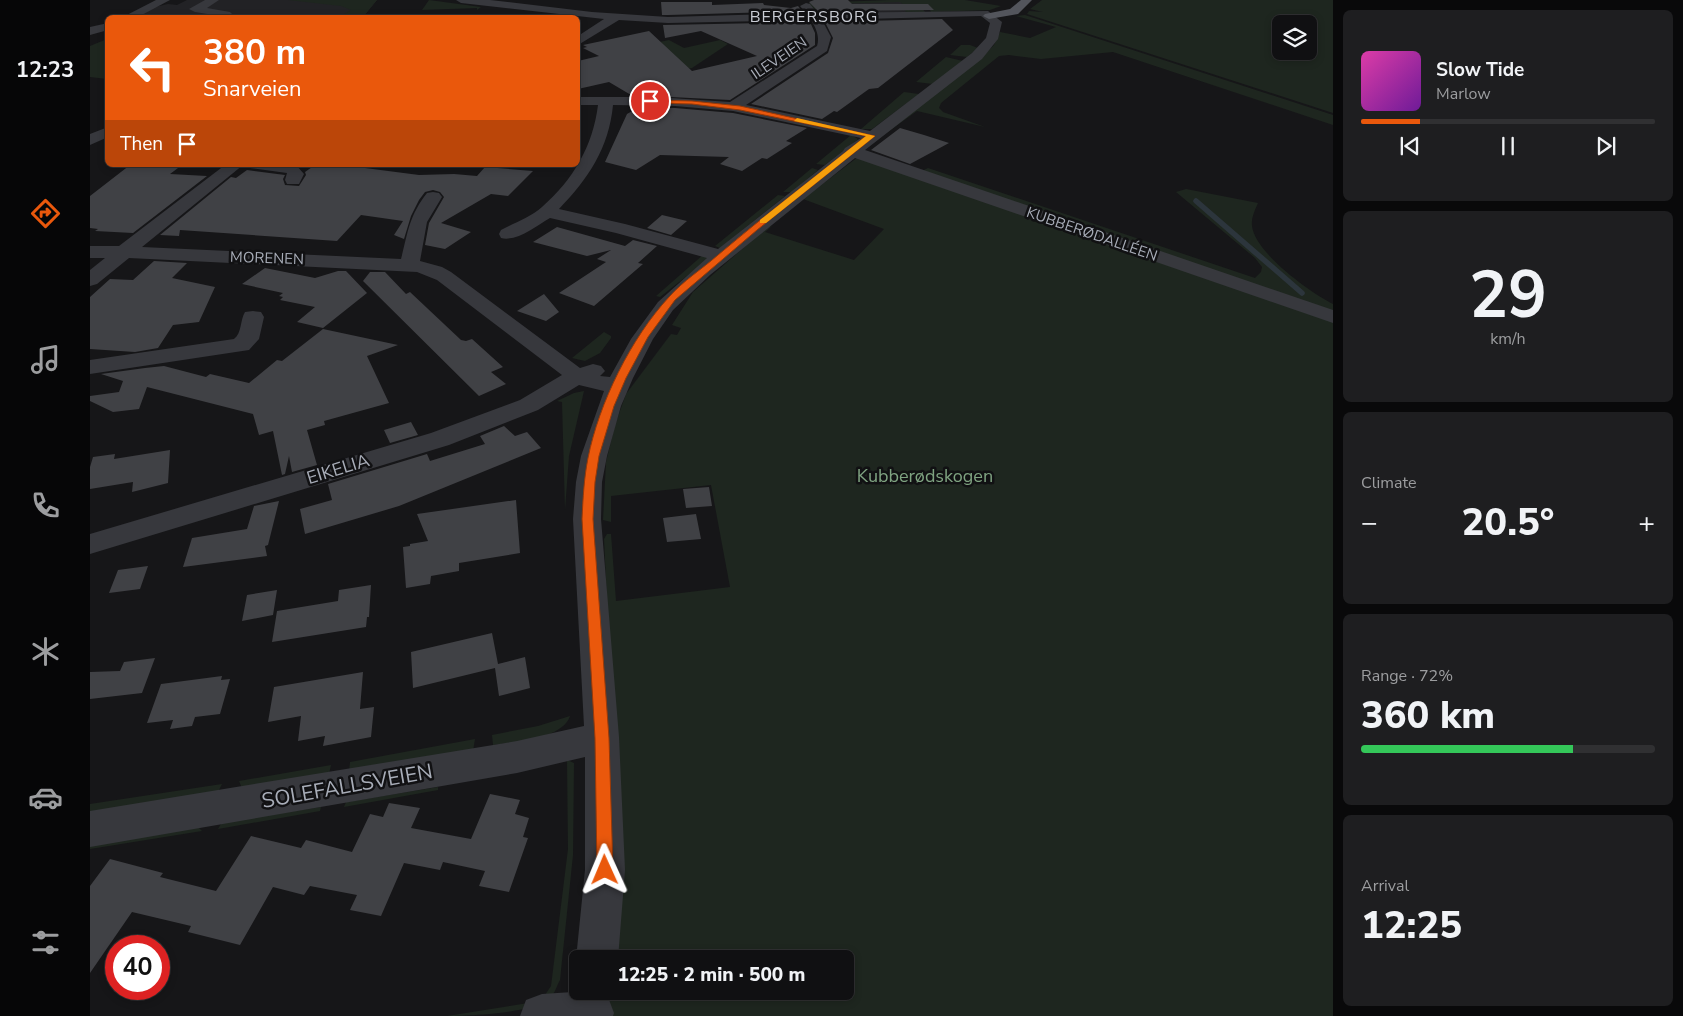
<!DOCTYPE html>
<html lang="en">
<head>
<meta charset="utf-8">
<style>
	:root { --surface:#101012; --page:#1e1e20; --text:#f1f3f6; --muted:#9c9d9f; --line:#303032; --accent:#ea580c }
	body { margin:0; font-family:"Nunito Sans",sans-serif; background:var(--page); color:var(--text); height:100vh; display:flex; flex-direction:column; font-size:19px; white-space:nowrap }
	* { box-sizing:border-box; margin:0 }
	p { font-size:16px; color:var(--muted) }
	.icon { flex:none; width:28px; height:28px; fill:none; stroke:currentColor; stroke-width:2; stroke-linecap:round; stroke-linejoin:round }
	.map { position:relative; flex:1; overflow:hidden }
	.details { display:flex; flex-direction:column; gap:10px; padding:10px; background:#09090a; width:350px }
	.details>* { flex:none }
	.guide { position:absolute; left:15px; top:15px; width:475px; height:152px; border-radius:8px; box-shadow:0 2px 8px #0003,0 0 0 1px var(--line); background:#ea580c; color:#fff; overflow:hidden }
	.controls { position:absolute; left:1182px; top:15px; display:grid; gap:10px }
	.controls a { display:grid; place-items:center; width:45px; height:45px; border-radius:8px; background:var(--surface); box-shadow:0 2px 8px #0003,0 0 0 1px var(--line); font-size:25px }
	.speed { position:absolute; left:15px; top:935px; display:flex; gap:10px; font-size:25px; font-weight:700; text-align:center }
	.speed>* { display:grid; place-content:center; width:65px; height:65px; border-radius:50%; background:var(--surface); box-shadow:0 2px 8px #0003,0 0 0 1px var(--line); line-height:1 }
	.speed .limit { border:8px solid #d22; background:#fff; color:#111 }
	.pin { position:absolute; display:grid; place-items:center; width:42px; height:42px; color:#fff; margin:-21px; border:2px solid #fff; border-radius:50%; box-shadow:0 1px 5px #0007 }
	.me { position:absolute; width:55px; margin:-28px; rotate:359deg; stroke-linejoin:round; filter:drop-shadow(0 0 4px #0008) }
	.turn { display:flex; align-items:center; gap:18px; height:105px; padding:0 15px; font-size:22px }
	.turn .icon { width:65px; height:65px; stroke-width:2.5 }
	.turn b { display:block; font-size:35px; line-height:42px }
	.then { display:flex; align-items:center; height:48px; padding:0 15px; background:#0003; gap:10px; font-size:19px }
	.big { font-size:38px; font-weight:800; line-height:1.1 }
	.details .card { flex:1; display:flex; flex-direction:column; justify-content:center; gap:8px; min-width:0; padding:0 18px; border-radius:8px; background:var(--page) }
	.details .dial { align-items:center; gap:0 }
	.dial b { font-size:65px; line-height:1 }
	.song { display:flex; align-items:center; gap:15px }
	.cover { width:60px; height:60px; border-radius:8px; background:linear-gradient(135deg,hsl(320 70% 55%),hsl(280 70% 35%)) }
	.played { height:5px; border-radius:2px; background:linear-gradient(90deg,var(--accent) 20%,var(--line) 20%) }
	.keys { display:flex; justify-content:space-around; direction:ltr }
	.heat { display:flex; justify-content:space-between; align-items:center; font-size:28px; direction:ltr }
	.charge { height:8px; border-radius:4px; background:linear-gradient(90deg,#34c759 72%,var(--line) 0) }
	.trip { position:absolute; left:479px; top:950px; width:285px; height:50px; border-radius:8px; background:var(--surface); box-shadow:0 2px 8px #0003,0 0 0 1px var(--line); font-weight:800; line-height:50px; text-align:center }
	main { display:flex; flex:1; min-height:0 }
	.dock { display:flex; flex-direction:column; width:90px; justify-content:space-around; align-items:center; background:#060607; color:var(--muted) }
	.dock .icon { width:35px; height:35px }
	.dock .on { color:var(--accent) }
	.dock b { font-size:22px; color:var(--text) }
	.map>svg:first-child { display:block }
	.built { fill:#222225 }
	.green { fill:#1e261f; fill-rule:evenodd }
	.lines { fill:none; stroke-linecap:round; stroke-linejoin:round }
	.stream { stroke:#2c353c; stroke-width:5.5 }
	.building { fill:#404145 }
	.minor { fill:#37383d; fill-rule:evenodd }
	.major { fill:#53555c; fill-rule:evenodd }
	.route { fill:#ea580c; stroke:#983908 }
	.slow { fill:#f59e0b }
	.labels { text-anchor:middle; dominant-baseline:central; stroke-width:5; stroke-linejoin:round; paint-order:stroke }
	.far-street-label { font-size:15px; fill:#a8adb8; stroke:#111113 }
	.far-neighbourhood-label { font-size:16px; letter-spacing:1px; fill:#c9ccd4; stroke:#111113 }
	.street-label { font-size:18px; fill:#a8adb8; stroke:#111113 }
	.park-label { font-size:18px; fill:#7fa381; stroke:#111113 }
	.near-street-label { font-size:21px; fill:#a8adb8; stroke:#111113 }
</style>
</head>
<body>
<main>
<nav class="dock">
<b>12:23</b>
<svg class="icon on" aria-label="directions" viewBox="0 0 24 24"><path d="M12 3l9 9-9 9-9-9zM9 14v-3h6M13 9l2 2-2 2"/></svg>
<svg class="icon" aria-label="music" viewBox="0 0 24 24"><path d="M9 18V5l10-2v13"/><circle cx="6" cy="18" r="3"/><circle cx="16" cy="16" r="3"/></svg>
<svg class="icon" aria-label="phone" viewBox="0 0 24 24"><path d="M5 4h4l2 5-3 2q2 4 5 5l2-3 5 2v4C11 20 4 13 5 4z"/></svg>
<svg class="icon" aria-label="climate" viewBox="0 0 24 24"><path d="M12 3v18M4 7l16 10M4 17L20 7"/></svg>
<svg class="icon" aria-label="car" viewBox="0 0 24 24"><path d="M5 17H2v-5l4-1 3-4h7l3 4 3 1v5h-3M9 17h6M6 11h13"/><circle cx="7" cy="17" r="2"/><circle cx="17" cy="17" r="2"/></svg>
<svg class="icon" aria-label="filters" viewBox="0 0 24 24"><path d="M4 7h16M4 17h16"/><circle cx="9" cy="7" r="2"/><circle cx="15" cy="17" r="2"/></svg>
</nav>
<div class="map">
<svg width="1243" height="1016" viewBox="0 0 1243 1016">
	<rect width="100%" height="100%" fill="#161618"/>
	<path class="built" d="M97,0H287L273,17L39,18L60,8L78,4L87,5Z
		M824,0L835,12L729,14L723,9L719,3Z"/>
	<path class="green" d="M198,0H287L273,17L247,18L261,10L251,6Z
		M339,0L391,7L387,10V8L332,10Z
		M800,0H875L911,6L900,10L841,12L839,8L830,7L835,12L817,13L813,8L817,7L810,2L740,4C734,8 730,10 723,9L719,3Z
		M952,0H1243V113L937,14L939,11L953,12L940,9ZM1191,24H1219V51H1191Z
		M935,15L1243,115V125L1023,52L951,59L919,55L909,56L851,103L849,108L853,112L895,127L827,111L781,144L895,54L904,45L910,32L940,38L966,27L926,16Z
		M17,39V79L0,77V46Z
		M579,40L594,48L630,40L638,44L602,68L572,73L541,48Z
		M871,45H880L888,48L877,57L860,55Z
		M856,57L873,61L843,84L826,82Z
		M814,92L829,94L782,129H771Z
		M761,135L768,139L766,141L735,165L726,164Z
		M768,157L1243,320V1016H518L520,991H755V959H524L517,602L514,539L517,534H521L526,601L640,587L621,485L521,496V522L513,520L516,462L525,425L536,394L581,334L587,335L591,328L582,325L603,292L675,229L682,226L675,232L764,260L794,229L713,199Z
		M722,168L728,170L702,192H693Z
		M838,168L1165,278L1171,272L1172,267L1165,258L1086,192L1096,189L1168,203C1165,210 1161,218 1162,226C1165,253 1220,292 1243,304V314L832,171Z
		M688,195L695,196L630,248L625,246Z
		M614,254L618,256L616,261L570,297L566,296Z
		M514,332L521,336V338L510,353L495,361L482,358Z
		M494,391L479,456L475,510L472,402L467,401L484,393Z
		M480,716C473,739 424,742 403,745L402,735L448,726Z
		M385,739L383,751L259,772L260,762Z
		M477,760L484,763L483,855L470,980C467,985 465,993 461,997C449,1013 378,1016 357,1016L451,1001L461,986L478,849Z
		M241,765L239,774L152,788L149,781Z
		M132,784L129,790L121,797L0,818V804Z
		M348,787V790L254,807L256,802Z
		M231,807L230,811L128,829L132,822Z
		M107,826L112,831L0,849V839Z"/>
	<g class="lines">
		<path class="stream" d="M1106,201L1212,293"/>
	</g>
	<path class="building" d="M724,0H758L762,4H838L844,10L728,11L719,2Z
		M571,2H622V5L673,3L674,5L701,8L708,6L712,11L578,15H572Z
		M852,19L863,30L788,88L779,89L747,112L744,111L732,119L661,104L738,53L743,38L735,22Z
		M720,22L725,33V45L640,100L541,95L519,82L488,89V61L509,56L493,48L497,47L493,45L559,31L602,71L667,56L611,31L575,38L573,25Z
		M549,107L585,108L643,113L717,128L696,141L702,143L677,159L672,158L652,171L630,164L639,157L570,155L546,170L515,162L537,114Z
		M810,128L834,135L859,143L820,164L781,150Z
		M40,165H92L80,174L117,176L43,233L5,231L8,229L0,228V196Z
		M225,165H252L329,175L364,174L387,176L395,167L443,171L418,196L401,194L351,223L381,232L355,249L335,245L339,223L354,197L350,192L343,190L335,192L329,200L321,216L314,239L304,235L313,221L271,215L247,241L90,230L89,236L70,235L141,177L146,178L157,170L195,175L193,179L195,185L209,186L216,175L215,172Z
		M572,215L597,221L581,235L557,228Z
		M467,227L535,246L543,240L567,246L548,263L553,264L504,306L469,293L516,262L507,259L521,250L497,256L443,242Z
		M64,261L97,263L82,278L125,287L109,322L83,325L68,348L45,352L0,349V297L20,279L43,280Z
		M175,268L225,278L248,271H256L277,293L233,328L207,322L225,307L190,300L193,297L189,296L193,293L152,284Z
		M280,272H295L316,294L320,292L371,340L376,341L382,339L413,367L401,372L416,384L389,396L273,281Z
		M454,294L469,312L456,321L427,311Z
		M233,329L308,345L277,356L299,403L234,421L235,425L217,430L227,465L202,472L199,456L195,474L192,475L183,431L169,435L163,414L57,387L49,409L23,412L0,401V396L29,392L33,381L11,374L55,368L74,366L116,377L120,374L159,383L187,360L192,361Z
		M321,422L328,435L300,443L294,430Z
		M414,426L425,436L437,432L451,448L309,506L215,534L210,509L242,500L238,484L337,454L340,461L395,444L390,436Z
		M80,450L78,483L42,492L43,482L0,489V467L3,457L25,454L24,459Z
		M619,487L622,506L596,508L593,489Z
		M426,500L430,553L369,563V571L341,576L340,584L316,588L313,547L320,546V544L338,541L327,514Z
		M189,501L178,545L175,546L177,556L93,567L102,538L157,529L164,506Z
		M606,514L611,539L577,542L573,518Z
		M58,566L50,589L19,593L28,570Z
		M281,585L279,617H277L276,627L182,642L187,611L248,601L249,590Z
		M187,590L183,615L152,621L157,595Z
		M402,633L408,664L435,657L440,688L409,696L405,668L323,688L321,652Z
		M65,658L52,693L0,699V672L30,671L34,662Z
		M273,672L270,709L284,707L281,737L233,746L235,736L208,741L211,716L178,722L184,687Z
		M132,676L131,680L140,679L130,714L105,717L102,726L80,729L83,720L57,723L71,684Z
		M400,794L430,800L425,814L439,818L433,837L438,838L419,892L389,886L395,871L353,862L350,870L314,863L291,916L260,910L267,895L220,886L214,895L183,887L150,945L98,932L101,926L42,912L0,973V886L20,859L73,873L70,877L126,891L161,836L211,848L216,840L262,852L280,814L293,817L299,803L330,808L321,828L381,839Z"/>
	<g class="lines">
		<path class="minor" d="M66,0H80L46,18H31Z
			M115,0H129L117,8L140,12L142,14L136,17L105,12L99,9Z
			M366,0H400L502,12L578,17L716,13L710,6L716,3L720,4L727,13L898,11L912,22L908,39L892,59L775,150L1243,310V323L765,158L620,275L583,310L563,339L543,378L531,406L517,456L512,482L511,519L529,737L535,870L528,959H488V963L486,959L495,870V757L427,773L0,847V811L427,741L494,726L483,519L486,482L491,456L514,391L489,385L448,410L359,445L0,554V534L341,433L430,400L472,375L347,280L327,272L39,258L7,284L0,286V270L15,258H0V246H29L135,165H153L52,247L311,259C318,232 319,216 337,193L343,192L349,193L352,197L337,222L330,261L352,267L361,272L490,368L503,364L511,366L515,371L510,376L520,377L541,339L568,302L617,258L526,233L460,218C446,226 427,242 411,238L409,234L411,230C424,223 441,217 452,207C483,180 503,146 508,105H488V97H566L640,102L727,46C730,37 726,28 721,20L578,23L529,20L488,45V36L514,19L371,3ZM891,16L900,23L896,38L882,53L780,131L656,105L737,51L741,37L732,20ZM523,105L585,106L643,111L771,138L755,148L753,151L628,249L535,224L469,209C498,179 519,148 523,105Z
			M18,23V30L0,35V27Z
			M18,127V137L0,145V134Z
			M158,165H206L214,174L209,184H197L195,180L197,173L160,168Z
			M163,311L171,312L174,317L169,339L159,350L0,374V360L144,339C152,333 150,320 155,312Z
			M498,991L518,997L524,1013L523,1016H430L436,1000L452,994Z"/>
		<path class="major" d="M931,0H942L928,14L899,19L893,16L895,14L920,9Z"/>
	</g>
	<path class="route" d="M558,100L602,101L650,106L785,136L667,230L585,300L558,337L536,378L524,406L509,456L505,482L503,519L519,738L523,870L521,876L515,878L510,876L507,870L505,738L492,519C493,498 494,478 498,458C509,403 541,338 579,297C593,281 612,269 628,255C676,214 727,176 776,136L650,110L602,104L560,103Z"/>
	<path class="slow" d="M707,118L785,136L676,223H670V220L776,136L704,121Z"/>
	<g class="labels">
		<g class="far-street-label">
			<text transform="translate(689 58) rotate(-34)">ILEVEIEN</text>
			<text transform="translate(1002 234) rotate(19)">KUBBERØDALLÉEN</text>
			<text transform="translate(177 258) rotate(2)">MORENEN</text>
		</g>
		<g class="far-neighbourhood-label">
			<text x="724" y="17">BERGERSBORG</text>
		</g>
		<g class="street-label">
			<text transform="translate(248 469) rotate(-17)">EIKELIA</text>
		</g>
		<g class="park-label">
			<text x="835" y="476">Kubberødskogen</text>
		</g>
		<g class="near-street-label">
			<text transform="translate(257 786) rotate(-10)">SOLEFALLSVEIEN</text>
		</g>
	</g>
</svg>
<div class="controls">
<a><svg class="icon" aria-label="layers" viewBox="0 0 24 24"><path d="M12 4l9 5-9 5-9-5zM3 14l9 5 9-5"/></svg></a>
</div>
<div class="speed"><div class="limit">40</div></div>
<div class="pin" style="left:560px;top:101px;background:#d93025"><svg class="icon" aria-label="arrive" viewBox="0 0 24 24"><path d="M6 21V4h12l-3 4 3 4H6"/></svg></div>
<svg class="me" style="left:515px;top:870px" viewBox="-20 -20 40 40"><path d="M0-17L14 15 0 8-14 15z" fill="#ea580c" stroke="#fff" stroke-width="4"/></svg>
<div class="trip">12:25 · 2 min · 500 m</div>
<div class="guide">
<div class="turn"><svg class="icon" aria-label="left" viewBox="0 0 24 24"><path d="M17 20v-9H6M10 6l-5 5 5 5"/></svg><div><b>380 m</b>Snarveien</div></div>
<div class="then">Then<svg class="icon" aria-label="arrive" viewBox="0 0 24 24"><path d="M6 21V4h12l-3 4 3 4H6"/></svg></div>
</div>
</div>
<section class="details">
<div class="card">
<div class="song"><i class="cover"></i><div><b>Slow Tide</b><p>Marlow</p></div></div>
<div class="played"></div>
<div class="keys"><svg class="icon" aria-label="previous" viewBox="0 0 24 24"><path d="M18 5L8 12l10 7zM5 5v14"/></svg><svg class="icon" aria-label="pause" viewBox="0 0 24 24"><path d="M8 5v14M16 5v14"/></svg><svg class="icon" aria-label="next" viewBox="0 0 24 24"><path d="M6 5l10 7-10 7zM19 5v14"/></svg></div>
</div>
<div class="card dial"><b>29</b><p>km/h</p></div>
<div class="card"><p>Climate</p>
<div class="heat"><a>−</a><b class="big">20.5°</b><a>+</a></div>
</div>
<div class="card"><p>Range · 72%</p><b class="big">360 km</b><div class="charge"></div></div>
<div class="card"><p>Arrival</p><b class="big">12:25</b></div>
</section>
</main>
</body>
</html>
